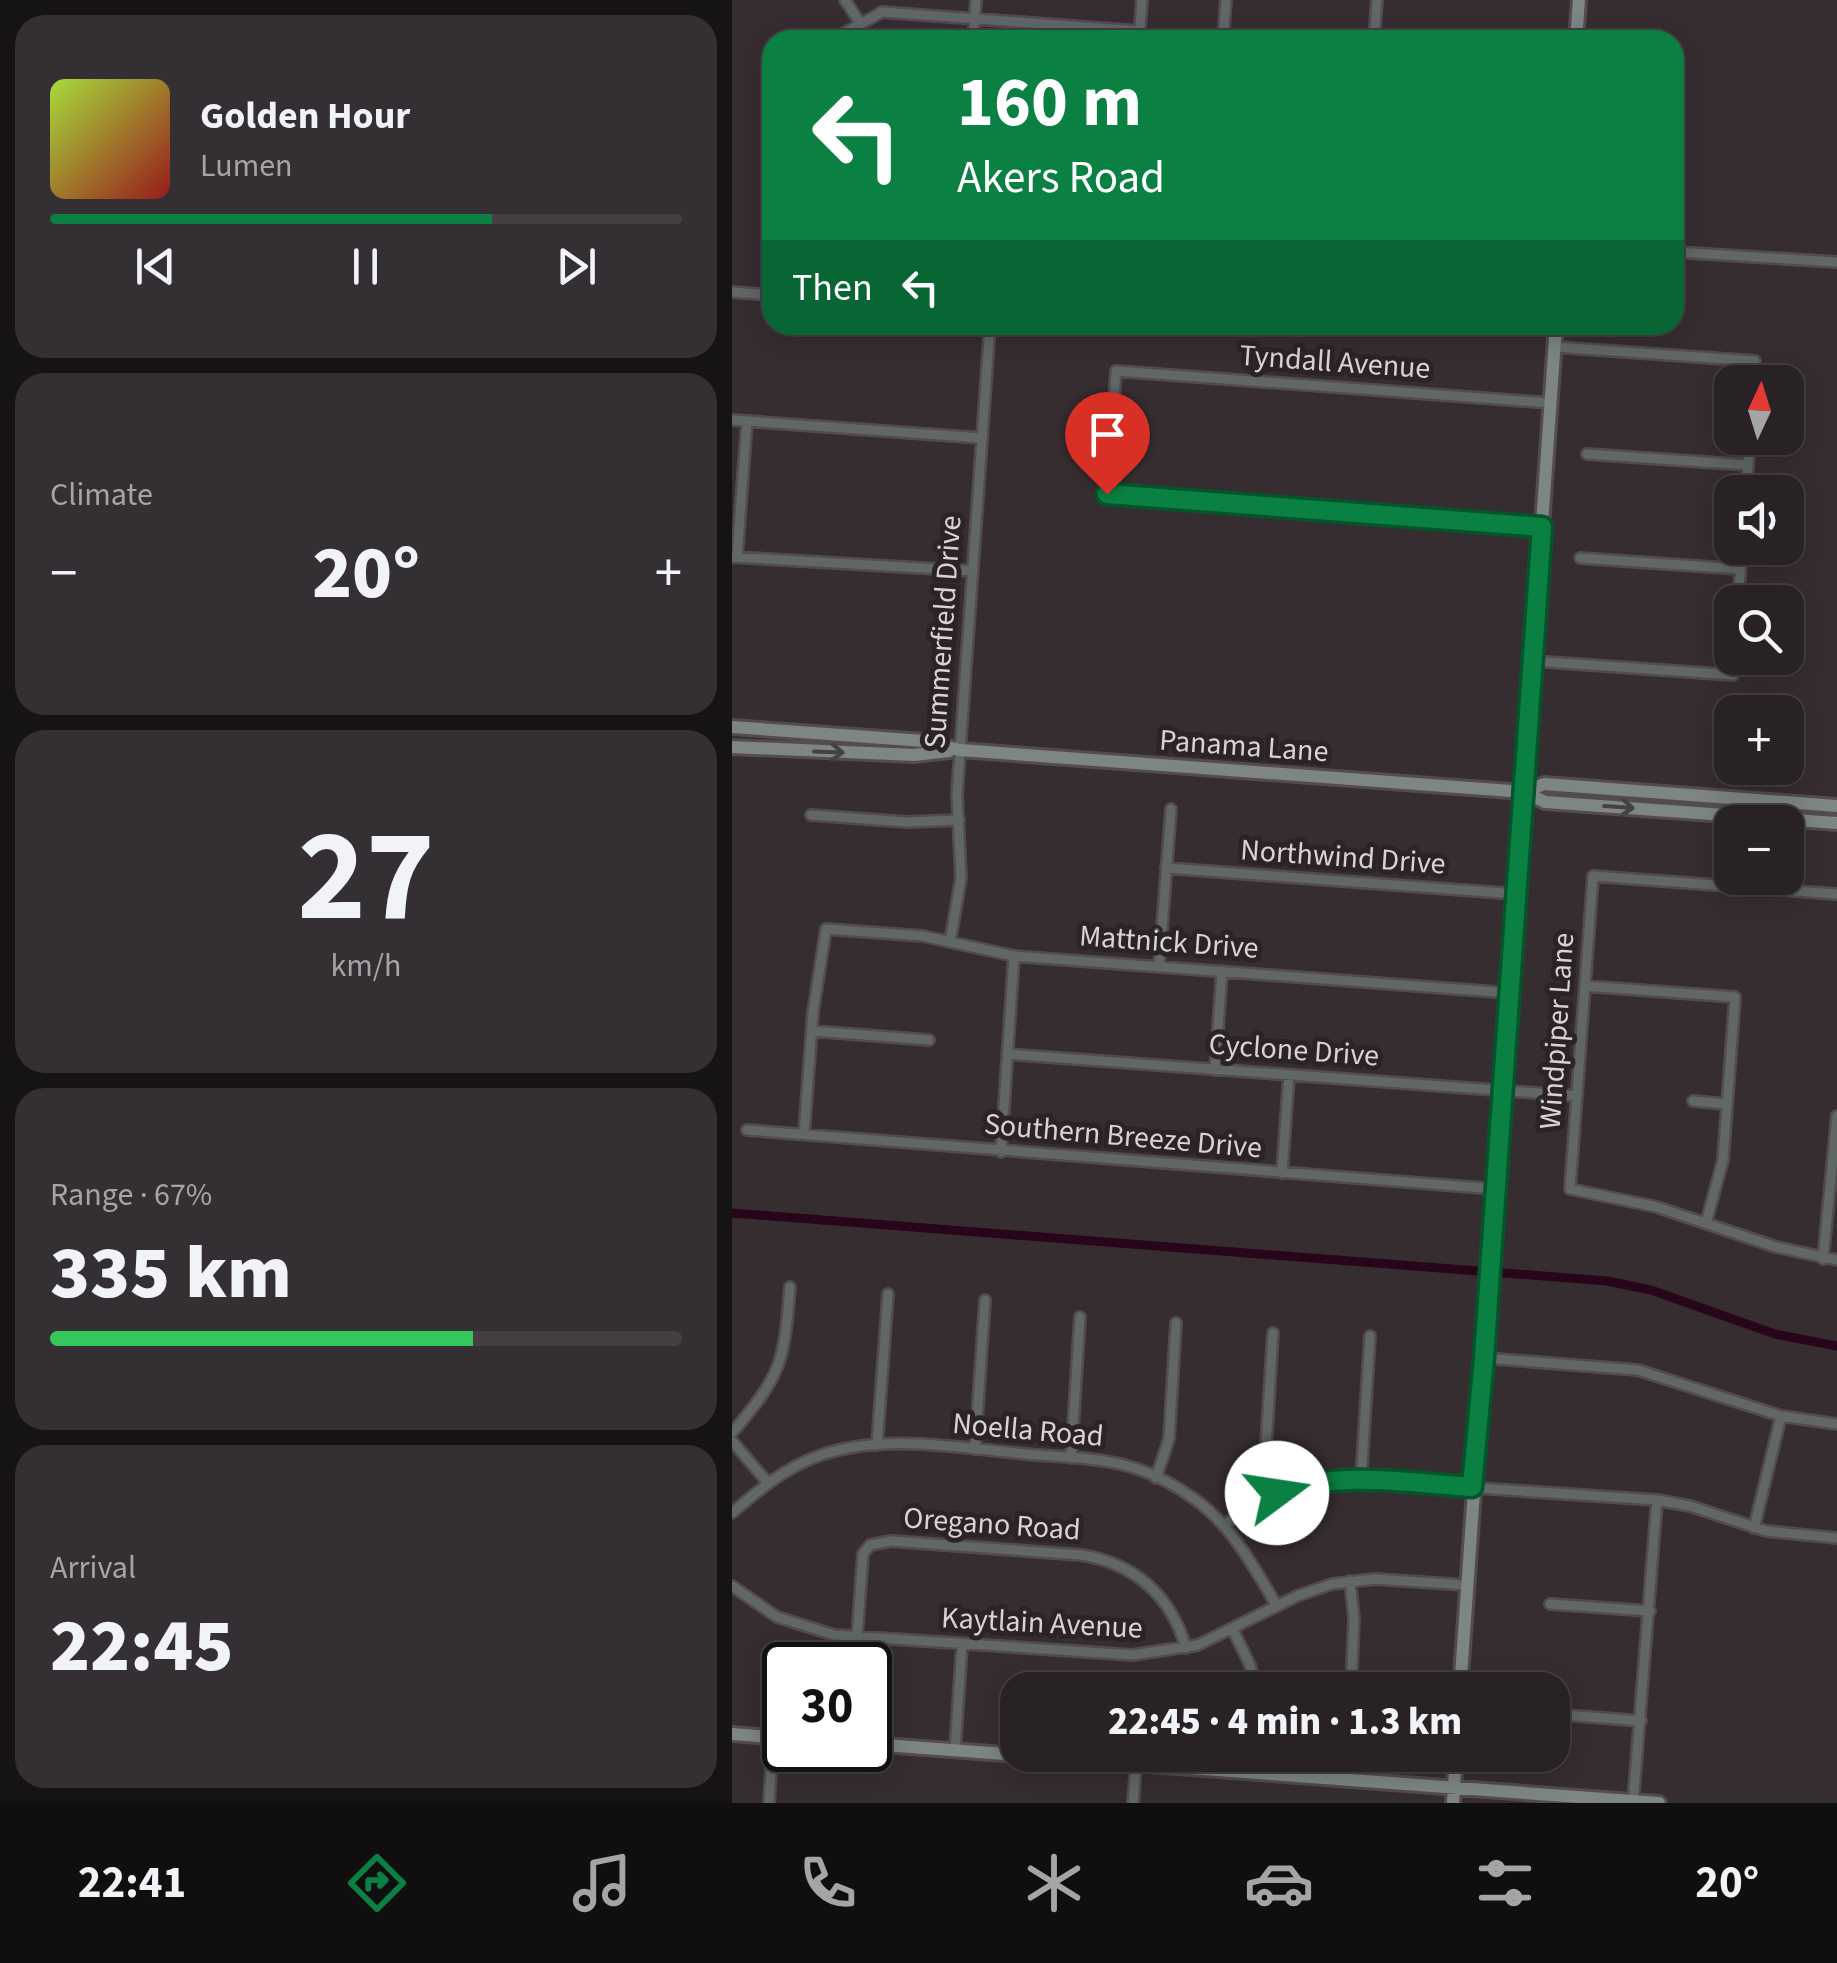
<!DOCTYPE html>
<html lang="en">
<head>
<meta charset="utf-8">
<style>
	:root { --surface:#282225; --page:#342f32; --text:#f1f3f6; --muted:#a5a4a7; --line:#443f42; --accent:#0b8043 }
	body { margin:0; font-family:"Source Sans 3",sans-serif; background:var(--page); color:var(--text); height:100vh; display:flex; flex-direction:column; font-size:38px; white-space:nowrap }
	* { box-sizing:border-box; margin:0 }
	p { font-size:32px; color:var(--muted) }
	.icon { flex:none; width:55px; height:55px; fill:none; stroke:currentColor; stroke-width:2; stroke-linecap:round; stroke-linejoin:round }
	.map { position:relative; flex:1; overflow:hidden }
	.panel { display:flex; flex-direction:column; gap:15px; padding:15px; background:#161314; width:732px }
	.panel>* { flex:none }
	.top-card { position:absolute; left:30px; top:30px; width:922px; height:305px; border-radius:30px; box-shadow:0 5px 25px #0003,0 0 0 2px var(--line); background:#0b8043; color:#fff; overflow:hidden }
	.needle { width:65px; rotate:4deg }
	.tools { position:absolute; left:982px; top:365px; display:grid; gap:20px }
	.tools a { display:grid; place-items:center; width:90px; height:90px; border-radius:20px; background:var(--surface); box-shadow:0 5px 25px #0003,0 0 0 2px var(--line); font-size:50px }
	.speed { position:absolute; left:30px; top:1642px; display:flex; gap:20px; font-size:50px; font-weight:700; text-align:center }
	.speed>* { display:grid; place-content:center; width:130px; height:130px; border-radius:50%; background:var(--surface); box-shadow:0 5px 25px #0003,0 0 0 2px var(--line); line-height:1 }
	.speed .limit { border:5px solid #111; border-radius:15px; background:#fff; color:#111 }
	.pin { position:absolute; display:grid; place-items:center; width:85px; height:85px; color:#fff; margin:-102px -42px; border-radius:50% 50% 50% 0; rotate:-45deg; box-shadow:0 0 10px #0007 }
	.pin .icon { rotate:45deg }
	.me { position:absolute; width:110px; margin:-55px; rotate:76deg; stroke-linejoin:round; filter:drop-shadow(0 0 8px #0008) }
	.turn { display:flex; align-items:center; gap:35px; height:210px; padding:0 30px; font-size:45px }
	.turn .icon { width:130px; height:130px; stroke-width:2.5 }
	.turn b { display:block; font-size:70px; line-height:85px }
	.then { display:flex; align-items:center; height:95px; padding:0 30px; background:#0003; gap:20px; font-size:38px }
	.big { font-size:75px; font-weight:800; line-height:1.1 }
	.panel .tile { flex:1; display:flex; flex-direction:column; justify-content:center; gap:15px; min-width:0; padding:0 35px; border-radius:30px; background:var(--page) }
	.panel .dial { align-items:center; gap:0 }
	.dial b { font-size:130px; line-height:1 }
	.song { display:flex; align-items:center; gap:30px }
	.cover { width:120px; height:120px; border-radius:15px; background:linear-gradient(135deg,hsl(80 70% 55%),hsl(0 70% 35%)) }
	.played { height:10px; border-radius:5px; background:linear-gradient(90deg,var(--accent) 70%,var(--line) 70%) }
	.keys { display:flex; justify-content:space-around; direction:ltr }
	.heat { display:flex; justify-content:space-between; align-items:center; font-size:55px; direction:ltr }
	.charge { height:15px; border-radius:8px; background:linear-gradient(90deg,#34c759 67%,var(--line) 0) }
	.trip { position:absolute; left:268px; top:1672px; width:570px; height:100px; border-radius:30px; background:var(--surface); box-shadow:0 5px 25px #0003,0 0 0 2px var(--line); font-weight:800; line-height:100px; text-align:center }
	.dock { display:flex; height:160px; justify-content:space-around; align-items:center; background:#100e0f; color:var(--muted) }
	.dock .icon { width:70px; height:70px }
	.dock .active { color:var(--accent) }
	.dock b { font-size:45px; color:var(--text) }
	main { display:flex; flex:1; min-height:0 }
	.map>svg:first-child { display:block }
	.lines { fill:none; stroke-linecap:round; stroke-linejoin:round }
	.canal { stroke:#280619; stroke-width:9 }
	.street-casing { stroke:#534b4f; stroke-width:14 }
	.secondary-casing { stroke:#534b4f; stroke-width:18 }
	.street { stroke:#616767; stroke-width:9 }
	.secondary { stroke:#7d8585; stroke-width:12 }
	.oneway { stroke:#444043 }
	.route-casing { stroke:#07532c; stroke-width:25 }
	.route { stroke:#0b8043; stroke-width:18 }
	.labels { text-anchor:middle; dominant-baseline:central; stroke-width:10; stroke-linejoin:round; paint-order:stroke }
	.street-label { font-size:30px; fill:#d8d3d5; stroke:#2c2327 }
</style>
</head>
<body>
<main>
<section class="panel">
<div class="tile">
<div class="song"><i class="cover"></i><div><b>Golden Hour</b><p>Lumen</p></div></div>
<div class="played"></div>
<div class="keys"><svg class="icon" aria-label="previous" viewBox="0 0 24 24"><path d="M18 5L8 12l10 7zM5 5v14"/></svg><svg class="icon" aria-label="pause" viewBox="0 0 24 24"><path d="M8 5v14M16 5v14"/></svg><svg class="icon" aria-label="next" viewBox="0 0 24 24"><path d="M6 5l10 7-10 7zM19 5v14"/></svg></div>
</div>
<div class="tile"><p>Climate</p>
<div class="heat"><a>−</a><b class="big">20°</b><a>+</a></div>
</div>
<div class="tile dial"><b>27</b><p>km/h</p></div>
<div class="tile"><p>Range · 67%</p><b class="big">335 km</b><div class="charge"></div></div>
<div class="tile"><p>Arrival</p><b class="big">22:45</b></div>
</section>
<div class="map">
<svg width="1105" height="1803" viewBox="0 0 1105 1803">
	<rect width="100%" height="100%" fill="#362d31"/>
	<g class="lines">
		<path class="canal" d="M0,1213L875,1281L919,1290L1043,1334L1105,1346"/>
		<g class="street-casing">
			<path id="street" d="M113,0L128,23
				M100,40L150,12L408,31
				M241,40L244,0
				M331,40L332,25
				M407,40L410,0
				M491,40L494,0
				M642,40L645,0
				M942,252L1105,262
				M0,292L40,295
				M823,347L1023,361L1022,382
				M0,420L250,438
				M855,454L1016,465
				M1014,492L1018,438
				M810,527L375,494L384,371L819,403
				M0,557L241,571
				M5,557L15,421
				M848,558L1008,569
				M1006,602L1010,548
				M801,661L1001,675L1002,658
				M79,815L175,822L227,820
				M434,868L784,894
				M1105,894L861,876L838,1189L925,1207L1044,1247L1105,1260
				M218,942L229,878L225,794L258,325
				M427,967L439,809
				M853,986L1003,997L991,1160L974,1223
				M80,1031L197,1040
				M275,1054L845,1096
				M483,1070L490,971
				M961,1101L995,1104
				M15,1130L764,1189
				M72,1134L81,1012L94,929L191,936L282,956L778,993
				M269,1152L282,956
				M550,1173L557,1075
				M1091,1259L1105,1116
				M541,1333L534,1446L545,1493
				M752,1358L906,1370L1049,1416L1105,1424
				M0,1433C50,1374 52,1363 58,1287
				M0,1441L36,1483
				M145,1445L156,1294
				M243,1449L253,1300
				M339,1458L348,1317
				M424,1478L437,1439L444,1323
				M629,1480L638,1336
				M0,1513C28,1489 54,1467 89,1455C153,1433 228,1448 294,1454C326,1457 361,1457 392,1465C416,1471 441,1484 461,1498C500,1525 521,1566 545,1606
				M492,1525C528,1498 565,1483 610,1479L925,1500L958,1506L1034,1531L1105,1538
				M1022,1528L1049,1416
				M618,1581L622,1618L620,1668
				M0,1586L45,1617L102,1635L401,1655L466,1645L565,1596L600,1584L643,1579L734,1585
				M818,1604L918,1611
				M501,1630L518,1665L525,1690
				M125,1637L131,1554L138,1545L159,1541L349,1555C403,1563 439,1596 454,1648
				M820,1714L909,1721
				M223,1750L230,1645
				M525,1773L526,1755
				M37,1803L41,1737
				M401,1803L404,1764
				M901,1803L925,1500"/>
		</g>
		<g class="secondary-casing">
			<path id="secondary" d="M844,40L847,0
				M0,727L192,741L228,750L792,792L813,802L1105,823
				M0,747L182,755L217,751
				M792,792L812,784L1105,806
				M728,1690L824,325
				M0,1734L52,1738
				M138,1744L927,1803
				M721,1803L724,1755"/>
		</g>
		<use href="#street" class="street"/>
		<use href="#secondary" class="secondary"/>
	</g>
	<defs><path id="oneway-shaft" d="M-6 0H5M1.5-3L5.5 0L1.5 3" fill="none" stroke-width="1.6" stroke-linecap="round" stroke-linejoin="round" transform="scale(2.5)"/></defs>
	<g class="oneway">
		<use href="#oneway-shaft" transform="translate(97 752) rotate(2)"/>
		<use href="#oneway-shaft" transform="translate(887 807) rotate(4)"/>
	</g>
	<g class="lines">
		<g class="route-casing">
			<path id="route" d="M375,494L810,527L752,1358L740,1487C676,1483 607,1470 545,1493"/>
		</g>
		<use href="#route" class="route"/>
	</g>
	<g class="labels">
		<g class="street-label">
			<text transform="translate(603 362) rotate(4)">Tyndall Avenue</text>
			<text transform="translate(211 632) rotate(-86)">Summerfield Drive</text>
			<text transform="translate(512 746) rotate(4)">Panama Lane</text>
			<text transform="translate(611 857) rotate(4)">Northwind Drive</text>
			<text transform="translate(437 942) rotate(4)">Mattnick Drive</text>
			<text transform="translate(825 1031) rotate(-86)">Windpiper Lane</text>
			<text transform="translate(562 1050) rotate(4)">Cyclone Drive</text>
			<text transform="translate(391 1136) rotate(5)">Southern Breeze Drive</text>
			<text transform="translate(296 1430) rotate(5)">Noella Road</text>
			<text transform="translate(260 1524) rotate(4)">Oregano Road</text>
			<text transform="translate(310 1623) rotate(3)">Kaytlain Avenue</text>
		</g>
	</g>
</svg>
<div class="tools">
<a><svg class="needle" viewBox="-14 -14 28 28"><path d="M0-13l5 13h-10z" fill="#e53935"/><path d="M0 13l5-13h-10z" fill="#a5a4a7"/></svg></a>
<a><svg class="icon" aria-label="sound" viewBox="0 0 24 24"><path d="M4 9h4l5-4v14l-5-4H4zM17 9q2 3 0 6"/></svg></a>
<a><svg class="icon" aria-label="search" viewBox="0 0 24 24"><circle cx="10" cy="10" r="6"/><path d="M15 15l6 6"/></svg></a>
<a>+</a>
<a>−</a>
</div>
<div class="speed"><div class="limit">30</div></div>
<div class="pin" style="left:375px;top:494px;background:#d93025"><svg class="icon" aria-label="arrive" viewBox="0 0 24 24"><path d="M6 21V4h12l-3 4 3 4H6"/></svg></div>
<svg class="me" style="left:545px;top:1493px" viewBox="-20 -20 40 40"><circle r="19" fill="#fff"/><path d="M0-13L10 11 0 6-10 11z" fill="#0b8043"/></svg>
<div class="trip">22:45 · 4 min · 1.3 km</div>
<div class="top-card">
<div class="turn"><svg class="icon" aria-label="left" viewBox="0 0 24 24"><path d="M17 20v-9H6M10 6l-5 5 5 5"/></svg><div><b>160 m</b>Akers Road</div></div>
<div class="then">Then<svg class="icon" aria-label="left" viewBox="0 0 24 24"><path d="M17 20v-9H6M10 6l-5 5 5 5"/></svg></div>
</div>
</div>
</main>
<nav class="dock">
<b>22:41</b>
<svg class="icon active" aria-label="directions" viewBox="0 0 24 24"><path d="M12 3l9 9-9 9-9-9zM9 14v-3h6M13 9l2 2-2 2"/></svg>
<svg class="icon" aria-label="music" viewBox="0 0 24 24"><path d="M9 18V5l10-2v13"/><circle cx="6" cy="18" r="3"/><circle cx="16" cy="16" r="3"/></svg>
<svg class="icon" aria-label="phone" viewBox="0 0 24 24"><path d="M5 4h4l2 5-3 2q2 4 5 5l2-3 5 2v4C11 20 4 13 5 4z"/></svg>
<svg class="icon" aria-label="climate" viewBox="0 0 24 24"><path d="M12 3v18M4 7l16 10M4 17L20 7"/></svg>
<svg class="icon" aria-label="car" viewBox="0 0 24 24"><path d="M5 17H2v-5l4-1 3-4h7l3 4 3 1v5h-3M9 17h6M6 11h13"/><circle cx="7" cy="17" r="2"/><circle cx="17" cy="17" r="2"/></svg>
<svg class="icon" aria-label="filters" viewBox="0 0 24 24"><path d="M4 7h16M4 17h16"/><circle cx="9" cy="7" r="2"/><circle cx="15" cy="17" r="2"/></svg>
<b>20°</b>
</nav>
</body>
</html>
